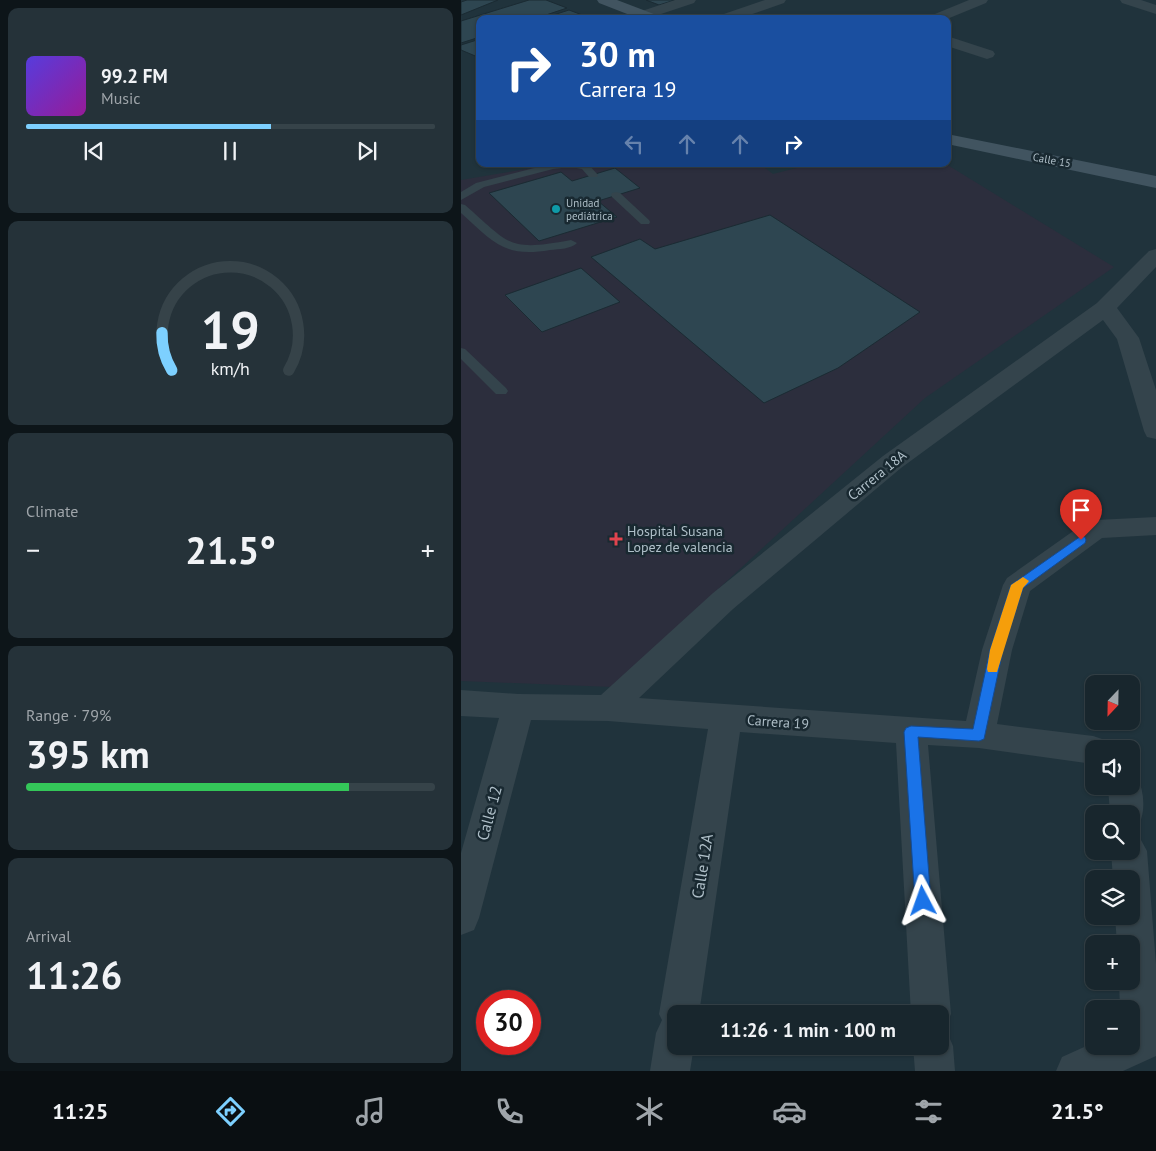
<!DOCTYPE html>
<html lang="en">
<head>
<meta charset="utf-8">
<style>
	:root { --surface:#18262d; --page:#253239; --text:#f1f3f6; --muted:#9fa5aa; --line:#364349; --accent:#7dd0ff }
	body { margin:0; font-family:"PT Sans",sans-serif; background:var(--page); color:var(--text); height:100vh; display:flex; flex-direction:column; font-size:19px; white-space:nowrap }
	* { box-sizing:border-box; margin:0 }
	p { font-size:16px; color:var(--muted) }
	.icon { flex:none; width:28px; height:28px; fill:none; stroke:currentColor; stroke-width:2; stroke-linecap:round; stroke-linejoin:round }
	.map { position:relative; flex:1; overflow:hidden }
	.details { display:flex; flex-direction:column; gap:8px; padding:8px; background:#0d1519; width:461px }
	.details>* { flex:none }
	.top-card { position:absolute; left:15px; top:15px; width:475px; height:152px; border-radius:10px; box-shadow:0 1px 4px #0004,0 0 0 1px var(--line); background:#1a4fa0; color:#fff; overflow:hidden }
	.needle { width:32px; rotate:202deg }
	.controls { position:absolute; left:624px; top:675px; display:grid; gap:10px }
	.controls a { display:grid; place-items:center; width:55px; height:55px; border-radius:10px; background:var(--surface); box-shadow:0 1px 4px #0004,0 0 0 1px var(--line); font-size:25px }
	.speed { position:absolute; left:15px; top:990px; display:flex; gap:10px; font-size:25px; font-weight:700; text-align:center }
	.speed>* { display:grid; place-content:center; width:65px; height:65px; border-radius:50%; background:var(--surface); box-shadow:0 1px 4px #0004,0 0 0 1px var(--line); line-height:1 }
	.speed .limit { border:8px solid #d22; background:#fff; color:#111 }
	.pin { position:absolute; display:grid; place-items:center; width:42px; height:42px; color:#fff; margin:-51px -21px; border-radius:50% 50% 50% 0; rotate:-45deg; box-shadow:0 0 5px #0007 }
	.pin .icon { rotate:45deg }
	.me { position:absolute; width:55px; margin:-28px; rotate:356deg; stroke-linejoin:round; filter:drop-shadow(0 0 4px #0008) }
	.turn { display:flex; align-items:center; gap:18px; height:105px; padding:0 20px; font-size:22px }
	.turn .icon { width:65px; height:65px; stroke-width:2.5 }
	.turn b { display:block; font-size:35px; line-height:42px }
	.lanes { display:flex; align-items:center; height:48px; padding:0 20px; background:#0003; justify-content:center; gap:25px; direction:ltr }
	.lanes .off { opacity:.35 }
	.big { font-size:38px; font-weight:800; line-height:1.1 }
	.details .widget { flex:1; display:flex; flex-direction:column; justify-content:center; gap:8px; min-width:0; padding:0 18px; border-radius:10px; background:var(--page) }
	.details .dial { align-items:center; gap:0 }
	.dial svg { height:130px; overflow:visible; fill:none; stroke:var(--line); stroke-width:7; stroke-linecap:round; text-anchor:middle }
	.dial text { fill:var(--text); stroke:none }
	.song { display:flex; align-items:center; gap:15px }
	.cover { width:60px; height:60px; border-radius:8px; background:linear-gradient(135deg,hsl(250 70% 55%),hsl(300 70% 35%)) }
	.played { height:5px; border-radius:2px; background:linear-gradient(90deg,var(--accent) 60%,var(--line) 60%) }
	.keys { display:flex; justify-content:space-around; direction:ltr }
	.heat { display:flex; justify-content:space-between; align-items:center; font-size:28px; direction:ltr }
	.charge { height:8px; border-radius:4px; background:linear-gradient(90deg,#34c759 79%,var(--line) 0) }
	.trip { position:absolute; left:206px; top:1005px; width:282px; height:50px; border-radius:10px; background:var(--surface); box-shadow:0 1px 4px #0004,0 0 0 1px var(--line); font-weight:800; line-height:50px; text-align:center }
	.menu { display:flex; height:80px; justify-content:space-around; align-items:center; background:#0a0f12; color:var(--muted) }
	.menu .icon { width:35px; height:35px }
	.menu .active { color:var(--accent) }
	.menu b { font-size:22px; color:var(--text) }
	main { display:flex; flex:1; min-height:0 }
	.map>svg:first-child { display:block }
	.medical { fill:#2c2e3d }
	.building { fill:#2e4651; stroke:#1b2b33 }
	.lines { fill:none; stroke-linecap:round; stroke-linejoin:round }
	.lane { fill:#34444c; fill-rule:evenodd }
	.street { fill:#34444c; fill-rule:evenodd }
	.secondary { fill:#415460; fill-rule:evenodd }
	.route { fill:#1a73e8; stroke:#114b97 }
	.slow { fill:#f59e0b }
	.culture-dot { fill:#0f9aa8; stroke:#192931; stroke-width:2 }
	.health-dot { fill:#e0444e; stroke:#192931; stroke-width:2 }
	.labels { text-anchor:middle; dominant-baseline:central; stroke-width:5; stroke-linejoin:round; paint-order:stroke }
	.far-street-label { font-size:11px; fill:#afbfc8; stroke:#192931 }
	.far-poi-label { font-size:11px; fill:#afbfc8; stroke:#192931; text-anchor:start }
	.street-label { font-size:14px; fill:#afbfc8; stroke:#192931 }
	.poi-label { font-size:14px; fill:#afbfc8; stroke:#192931; text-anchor:start }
	.near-street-label { font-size:16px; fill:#afbfc8; stroke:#192931 }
</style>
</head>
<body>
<main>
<section class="details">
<div class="widget">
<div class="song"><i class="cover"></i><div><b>99.2 FM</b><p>Music</p></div></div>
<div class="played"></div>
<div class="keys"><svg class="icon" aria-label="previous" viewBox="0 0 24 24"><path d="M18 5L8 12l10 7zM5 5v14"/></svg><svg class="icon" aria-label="pause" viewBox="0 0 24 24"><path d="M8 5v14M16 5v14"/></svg><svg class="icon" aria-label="next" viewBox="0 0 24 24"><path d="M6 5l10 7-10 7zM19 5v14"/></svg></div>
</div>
<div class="widget dial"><svg viewBox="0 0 100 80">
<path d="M14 69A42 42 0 1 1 86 69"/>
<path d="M14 69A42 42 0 0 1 8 46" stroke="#7dd0ff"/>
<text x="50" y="56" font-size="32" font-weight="700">19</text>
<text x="50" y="72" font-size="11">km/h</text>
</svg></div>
<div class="widget"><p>Climate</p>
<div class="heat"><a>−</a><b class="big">21.5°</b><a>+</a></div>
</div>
<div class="widget"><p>Range · 79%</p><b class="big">395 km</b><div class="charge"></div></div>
<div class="widget"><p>Arrival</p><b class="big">11:26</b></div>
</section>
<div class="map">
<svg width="695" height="1071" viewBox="0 0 695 1071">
	<rect width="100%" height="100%" fill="#20333c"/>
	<path class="medical" d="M95,164H299L312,174L351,164H485L653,267L464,398L151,687L0,681V180Z"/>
	<path class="building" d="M6,0H37L0,15V2Z
		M68,0H85L106,8L73,19H19V37L0,43V21Z
		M185,0H214L198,5Z
		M108,10L132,19H80Z
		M19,39V58L0,50V45Z
		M154,168L179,188L137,201L156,217L78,241L28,193L100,172L111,181Z
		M309,215L459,312L377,368L303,403L130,257L179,239L194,249Z
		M120,268L159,302L81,332L44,295Z"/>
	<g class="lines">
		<path class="lane" d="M89,164H124L128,165L137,175L136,177H128L121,169L110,167L92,169L23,187L0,200V192L15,183Z
			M155,192L159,193L188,220L189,222L188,224H180L151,197L150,195L151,193Z
			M0,204L4,205C49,244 46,252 110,240L116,243C110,249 98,249 89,250C43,258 32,242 0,213Z
			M0,348L4,349L45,388L47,391L45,394H35L0,359Z"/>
		<path class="street" d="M214,0H235L233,3L188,18H178L176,15L178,12Z
			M304,0H325L323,3L277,19H255L257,16Z
			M508,0H527L525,3L486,19H467L469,16Z
			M659,0H680L695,5V14L661,3Z
			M413,15L426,16L428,19H406Z
			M486,36L532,51L534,54L532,57L526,59L486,46Z
			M695,249V267L656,308L678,338L695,390V439L686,437L683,431L656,339L642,320L440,468L272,609L178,698L505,721L521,650L542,585L546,578L625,522L635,520L695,517V535L641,538L569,591L551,650L536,724L632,736L644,740L648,749H632V764L518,748L467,745L490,1014L484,1028L480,1029L486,1032L492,1046L494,1071H454L452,1046H480V1014H450L435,743L279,732L238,1014H215V1046H233L229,1071H189L195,1033L201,1020L198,1014L247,729L147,721L70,720L18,918L13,930L0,935V853L38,718L0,716V690L57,694L140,695L252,593L422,456L636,303L688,251Z
			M670,774L676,776C683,791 685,809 678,825L670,828V814H649L647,786H670Z
			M670,836L680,840L686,851L695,964V1056L662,1071H595L601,1057L632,1043V1046H670V1009H659L658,981H670V944H656L654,916H670V879H652L650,851H670Z"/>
		<path class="secondary" d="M136,0H156L198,16L200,19H179L138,3Z
			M486,134L695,176V188L486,144Z"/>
	</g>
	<path class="route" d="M620,536L624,537L625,540L624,543L562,588L542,650L523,739L518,741L457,737L470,901L467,906L462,908L457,906L454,901L443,732L445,728L450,726L512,729L529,650L550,585Z"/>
	<path class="slow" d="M562,577L568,581L562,588L536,672H527L526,669L529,650L550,585Z"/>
	<circle class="culture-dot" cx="95" cy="209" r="5"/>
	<path class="health-dot" d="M152.5 531.5h5v5h5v5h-5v5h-5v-5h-5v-5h5z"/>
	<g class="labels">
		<g class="far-street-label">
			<text transform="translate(591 160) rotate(10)">Calle 15</text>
		</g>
		<g class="far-poi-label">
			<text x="105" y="203">Unidad<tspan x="105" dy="13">pediátrica</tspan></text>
		</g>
		<g class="street-label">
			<text transform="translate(416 475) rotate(-39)">Carrera 18A</text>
			<text transform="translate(317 722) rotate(4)">Carrera 19</text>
		</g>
		<g class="poi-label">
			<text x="166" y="531">Hospital Susana<tspan x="166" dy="16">Lopez de valencia</tspan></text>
		</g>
		<g class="near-street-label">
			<text transform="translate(28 813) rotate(-75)">Calle 12</text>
			<text transform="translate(241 866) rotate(-81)">Calle 12A</text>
		</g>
	</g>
</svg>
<div class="controls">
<a><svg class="needle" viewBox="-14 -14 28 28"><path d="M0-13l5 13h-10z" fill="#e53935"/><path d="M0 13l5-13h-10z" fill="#9fa5aa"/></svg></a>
<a><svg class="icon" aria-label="sound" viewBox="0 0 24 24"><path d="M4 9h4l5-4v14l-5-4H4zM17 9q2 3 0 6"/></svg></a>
<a><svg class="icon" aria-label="search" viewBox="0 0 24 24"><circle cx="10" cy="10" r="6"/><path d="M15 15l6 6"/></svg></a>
<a><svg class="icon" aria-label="layers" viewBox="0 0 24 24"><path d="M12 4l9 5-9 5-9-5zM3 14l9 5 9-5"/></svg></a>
<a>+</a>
<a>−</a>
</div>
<div class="speed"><div class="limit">30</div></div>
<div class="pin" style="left:620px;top:540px;background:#d93025"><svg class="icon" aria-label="arrive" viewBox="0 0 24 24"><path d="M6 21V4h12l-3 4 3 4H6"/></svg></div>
<svg class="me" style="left:462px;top:901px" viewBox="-20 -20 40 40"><path d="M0-17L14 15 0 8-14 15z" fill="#1a73e8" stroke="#fff" stroke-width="4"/></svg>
<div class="trip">11:26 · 1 min · 100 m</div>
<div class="top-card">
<div class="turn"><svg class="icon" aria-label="right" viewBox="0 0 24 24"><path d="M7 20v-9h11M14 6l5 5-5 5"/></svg><div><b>30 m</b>Carrera 19</div></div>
<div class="lanes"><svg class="icon off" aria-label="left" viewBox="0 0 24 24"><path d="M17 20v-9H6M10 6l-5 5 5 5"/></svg><svg class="icon off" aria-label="ahead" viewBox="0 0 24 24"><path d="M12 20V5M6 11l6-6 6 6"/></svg><svg class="icon off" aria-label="ahead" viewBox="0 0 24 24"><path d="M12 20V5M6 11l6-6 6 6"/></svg><svg class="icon" aria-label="right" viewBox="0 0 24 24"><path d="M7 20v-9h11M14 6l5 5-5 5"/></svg></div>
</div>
</div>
</main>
<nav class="menu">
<b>11:25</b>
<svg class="icon active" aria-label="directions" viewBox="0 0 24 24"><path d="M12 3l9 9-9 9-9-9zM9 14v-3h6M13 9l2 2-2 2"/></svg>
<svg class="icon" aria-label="music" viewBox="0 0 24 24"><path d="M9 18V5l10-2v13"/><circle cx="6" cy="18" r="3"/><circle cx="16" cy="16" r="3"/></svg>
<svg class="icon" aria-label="phone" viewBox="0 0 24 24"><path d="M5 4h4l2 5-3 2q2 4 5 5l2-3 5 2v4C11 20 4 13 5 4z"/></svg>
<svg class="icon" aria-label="climate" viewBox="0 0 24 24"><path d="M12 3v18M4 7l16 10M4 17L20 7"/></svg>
<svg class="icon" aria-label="car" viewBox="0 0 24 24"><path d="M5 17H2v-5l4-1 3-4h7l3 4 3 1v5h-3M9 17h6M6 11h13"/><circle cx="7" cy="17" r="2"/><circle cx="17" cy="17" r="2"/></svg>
<svg class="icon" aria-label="filters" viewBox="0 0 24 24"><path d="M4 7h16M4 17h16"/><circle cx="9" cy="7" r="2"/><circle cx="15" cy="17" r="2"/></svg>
<b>21.5°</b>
</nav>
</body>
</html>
